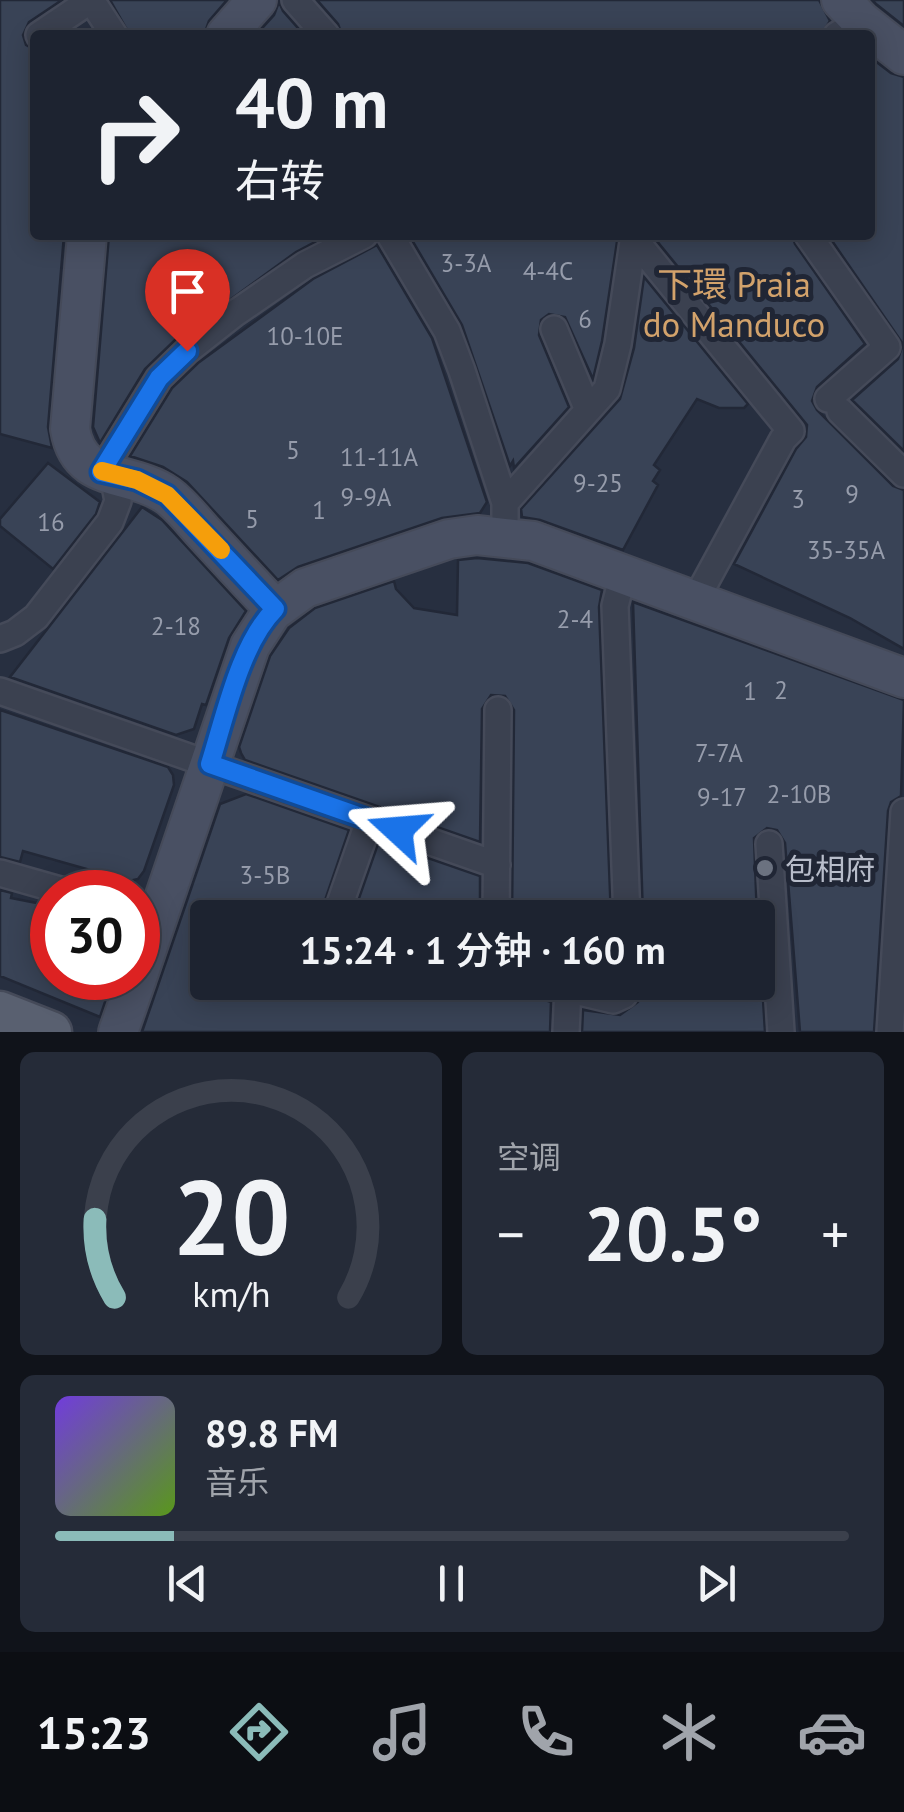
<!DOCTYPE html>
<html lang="zh">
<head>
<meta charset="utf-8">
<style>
	:root { --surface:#1d2330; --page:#252b38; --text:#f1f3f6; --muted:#a0a4ab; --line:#3b404c; --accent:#8bbbb9 }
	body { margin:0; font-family:"PT Sans","Noto Sans SC",sans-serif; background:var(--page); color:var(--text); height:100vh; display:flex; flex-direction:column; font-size:38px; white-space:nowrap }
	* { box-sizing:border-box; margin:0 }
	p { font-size:32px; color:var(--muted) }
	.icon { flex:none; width:55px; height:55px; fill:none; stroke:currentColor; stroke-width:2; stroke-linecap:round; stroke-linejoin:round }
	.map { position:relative; height:1032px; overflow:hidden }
	.drawer { display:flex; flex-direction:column; gap:20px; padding:20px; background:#10131a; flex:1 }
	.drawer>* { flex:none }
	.guide { position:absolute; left:30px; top:30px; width:845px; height:210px; border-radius:10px; box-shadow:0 5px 25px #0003,0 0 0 2px var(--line); background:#1d2330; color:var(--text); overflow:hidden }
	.speed { position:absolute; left:30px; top:870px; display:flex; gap:20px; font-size:50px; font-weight:700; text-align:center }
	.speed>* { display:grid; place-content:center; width:130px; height:130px; border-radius:50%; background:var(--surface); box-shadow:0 5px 25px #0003,0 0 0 2px var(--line); line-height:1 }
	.speed .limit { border:15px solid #d22; background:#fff; color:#111 }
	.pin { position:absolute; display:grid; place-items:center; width:85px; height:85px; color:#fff; margin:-102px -42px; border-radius:50% 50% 50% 0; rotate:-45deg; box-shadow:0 0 10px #0007 }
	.pin .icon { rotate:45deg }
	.me { position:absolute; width:110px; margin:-55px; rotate:289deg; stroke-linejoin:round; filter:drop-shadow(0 0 8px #0008) }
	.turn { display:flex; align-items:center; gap:35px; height:210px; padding:0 40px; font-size:45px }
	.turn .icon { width:130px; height:130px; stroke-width:2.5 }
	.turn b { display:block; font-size:70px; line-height:85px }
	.big { font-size:75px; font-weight:600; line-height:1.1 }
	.drawer .tile { flex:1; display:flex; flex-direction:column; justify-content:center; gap:15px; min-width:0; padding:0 35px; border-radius:15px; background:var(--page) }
	.drawer .dial { align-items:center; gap:0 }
	.dial svg { height:260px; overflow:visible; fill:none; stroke:var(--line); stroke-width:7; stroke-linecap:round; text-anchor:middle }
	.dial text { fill:var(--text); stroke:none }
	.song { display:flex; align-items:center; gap:30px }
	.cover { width:120px; height:120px; border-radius:15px; background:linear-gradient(135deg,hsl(260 70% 55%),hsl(90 70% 35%)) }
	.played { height:10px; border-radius:5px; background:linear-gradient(90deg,var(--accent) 15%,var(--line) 15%) }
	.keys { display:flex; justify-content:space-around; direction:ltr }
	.heat { display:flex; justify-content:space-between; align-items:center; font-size:55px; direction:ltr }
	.drawer .tiles { flex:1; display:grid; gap:20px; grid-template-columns:1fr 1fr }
	.tile:last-child { grid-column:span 2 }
	.trip { position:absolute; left:190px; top:900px; width:585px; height:100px; border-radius:10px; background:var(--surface); box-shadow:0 5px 25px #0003,0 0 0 2px var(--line); font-weight:600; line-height:100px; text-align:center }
	.dock { display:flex; height:160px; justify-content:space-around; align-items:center; background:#0c0e13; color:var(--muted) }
	.dock .icon { width:70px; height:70px }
	.dock .on { color:var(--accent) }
	.dock b { font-size:45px; color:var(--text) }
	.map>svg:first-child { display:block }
	.building { fill:#394356; stroke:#222837; stroke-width:2.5 }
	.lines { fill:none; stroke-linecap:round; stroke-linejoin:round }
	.street-casing { stroke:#454a59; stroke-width:30 }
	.secondary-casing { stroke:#454a59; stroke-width:42 }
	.primary-casing { stroke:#454a59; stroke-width:45 }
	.street { stroke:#3b4150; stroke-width:25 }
	.secondary { stroke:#495063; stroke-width:38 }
	.primary { stroke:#596070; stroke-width:40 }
	.route-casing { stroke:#114b97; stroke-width:25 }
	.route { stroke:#1a73e8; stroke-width:18 }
	.slow { stroke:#f59e0b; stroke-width:18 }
	.worship-dot { fill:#6b7280; stroke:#202635; stroke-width:4 }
	.labels { text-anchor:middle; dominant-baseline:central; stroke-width:10; stroke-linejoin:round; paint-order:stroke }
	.number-label { font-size:25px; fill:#969cab }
	.poi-label { font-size:30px; fill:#b8bdca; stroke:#202635; text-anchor:start }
	.quarter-label { font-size:35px; fill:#d2a26b; stroke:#202635 }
</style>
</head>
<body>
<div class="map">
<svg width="904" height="1032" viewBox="0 0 904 1032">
	<rect width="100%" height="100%" fill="#272f40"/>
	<path class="building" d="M0,0H62L29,22L23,35L26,45L35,50V235H64L48,427L52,448L0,434Z
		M110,0H227L209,21L204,35H130Z
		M317,0H819L830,21L821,35H342L338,24Z
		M872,0H904V26L876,4Z
		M279,2L283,11L304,35H256L274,15Z
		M870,57L891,73L904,77V451L852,400L898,359L903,344L828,235H870Z
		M109,235H328L296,252L176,339L145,369L100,443L93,427Z
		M409,235H618L602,341L593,379L565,317L549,314L541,320L539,335L569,407L514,468L513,461L510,466L462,325Z
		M652,235H792L795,244L865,344L817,387L812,401L817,410L893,486L904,490V649L850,618L734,564L796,449L806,437L807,425Z
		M377,245L432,338L487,502L480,513L442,518L298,567L278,580L187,482L163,467L130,456L172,388L198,363L313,279Z
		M644,277L748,404L744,408H719L697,399L654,465L660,470L653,481L658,485L623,550L540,520L522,517L521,509L620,399L634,348Z
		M48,463L100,502L96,514L53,569L0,526V519Z
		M142,507L162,520L246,611L229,638L206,705L202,704L194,729L176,735L10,677Z
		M477,558L528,563L602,590L599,607L611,918H512L514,710L505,696L491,695L482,709L480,842L245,760L241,753L239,747L270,656L289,628L315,608L394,581L396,589L414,608L457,615L458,560Z
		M633,602L904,700L901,796L891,802L888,811L874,1032H800L785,843L777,830L767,828L754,838L757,918H643Z
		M0,710L168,767L173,775L174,785L144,871L138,879L129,881L23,851L20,862L0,857Z
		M246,794L349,830L319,918H208V982H522L528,994L551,1002L550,1032H142L220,804Z
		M379,841L480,876V918H352Z
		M0,890L12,893L11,898L52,906V978H113L100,1017L0,976Z
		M758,919L765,1032H582L583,1010L620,1015L638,1002L645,982H758Z"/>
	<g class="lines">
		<g class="street-casing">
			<path id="street" d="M91,0L114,35
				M295,0L326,35
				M39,35L91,0
				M837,35L861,21
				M390,235L447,331L462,371L505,503V536
				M808,235L887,347L828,399
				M634,239L791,431L783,439L695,601
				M554,329L588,410
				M840,411L904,474
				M101,472L159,378L187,351L234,314L305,265L364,235
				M505,503L607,389L618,344L634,235
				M0,639L15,633L36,617L110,522L118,501L113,475
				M0,691L497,865
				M769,844L781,1032
				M0,873L67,892
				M335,918L369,821
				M496,918L498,710
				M627,918L615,606L619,590L628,576
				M538,982L613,1000L624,995L629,982
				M566,1032L568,987
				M890,1032L904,812"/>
		</g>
		<g class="secondary-casing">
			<path id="secondary" d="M841,0L861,21L904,55
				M226,35L257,0
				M87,235L70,429C79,485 129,469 167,495C181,505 193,521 205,534C228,559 251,584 275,609
				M138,975L250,646L272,612L305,588L449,539L477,535L533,541L904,678
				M118,1032L137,978"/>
		</g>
		<g class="primary-casing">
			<path id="primary" d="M0,1012L51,1032"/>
		</g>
		<use href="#street" class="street"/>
		<use href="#secondary" class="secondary"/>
		<use href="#primary" class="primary"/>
	</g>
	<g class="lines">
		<g class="route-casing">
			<path id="route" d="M187,351L159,378L101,472L137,480L167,495L275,609C240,644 225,717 210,764L398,830"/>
		</g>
		<use href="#route" class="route"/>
		<path class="slow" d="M102,471L137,480L167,495L221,550"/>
	</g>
	<circle class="worship-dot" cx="765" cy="868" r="10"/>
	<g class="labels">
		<g class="number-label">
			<text x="466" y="263">3-3A</text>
			<text x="548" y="271">4-4C</text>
			<text x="585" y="319">6</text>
			<text x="305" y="336">10-10E</text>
			<text x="293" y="450">5</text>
			<text x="379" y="457">11-11A</text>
			<text x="598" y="483">9-25</text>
			<text x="852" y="494">9</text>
			<text x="366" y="497">9-9A</text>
			<text x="798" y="499">3</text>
			<text x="319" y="510">1</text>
			<text x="252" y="519">5</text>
			<text x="51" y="522">16</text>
			<text x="846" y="550">35-35A</text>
			<text x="575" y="619">2-4</text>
			<text x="176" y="626">2-18</text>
			<text x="781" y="690">2</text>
			<text x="750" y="691">1</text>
			<text x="719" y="753">7-7A</text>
			<text x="799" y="794">2-10B</text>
			<text x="722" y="797">9-17</text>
			<text x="265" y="875">3-5B</text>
		</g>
		<g class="poi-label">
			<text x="785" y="868">包相府</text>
		</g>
		<g class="quarter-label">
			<text x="734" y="284">下環 Praia<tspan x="734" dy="40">do Manduco</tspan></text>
		</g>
	</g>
</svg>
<div class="speed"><div class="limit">30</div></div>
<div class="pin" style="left:187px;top:351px;background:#d93025"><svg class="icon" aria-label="arrive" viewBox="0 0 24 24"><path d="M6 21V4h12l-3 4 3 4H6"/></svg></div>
<svg class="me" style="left:398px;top:830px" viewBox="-20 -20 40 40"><path d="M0-17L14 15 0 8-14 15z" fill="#1a73e8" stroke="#fff" stroke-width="4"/></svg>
<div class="trip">15:24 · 1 分钟 · 160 m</div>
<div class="guide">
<div class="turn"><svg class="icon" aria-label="right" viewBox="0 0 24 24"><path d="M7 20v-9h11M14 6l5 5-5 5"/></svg><div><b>40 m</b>右转</div></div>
</div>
</div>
<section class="drawer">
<div class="tiles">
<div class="tile dial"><svg viewBox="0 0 100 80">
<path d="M14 69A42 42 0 1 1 86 69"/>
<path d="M14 69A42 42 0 0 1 8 45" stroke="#8bbbb9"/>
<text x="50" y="56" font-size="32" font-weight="700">20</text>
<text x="50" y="72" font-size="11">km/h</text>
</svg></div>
<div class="tile"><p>空调</p>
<div class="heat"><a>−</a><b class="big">20.5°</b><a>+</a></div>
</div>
<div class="tile">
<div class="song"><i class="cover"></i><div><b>89.8 FM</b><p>音乐</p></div></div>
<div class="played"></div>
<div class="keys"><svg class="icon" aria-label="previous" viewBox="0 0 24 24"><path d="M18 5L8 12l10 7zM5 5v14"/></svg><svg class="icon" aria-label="pause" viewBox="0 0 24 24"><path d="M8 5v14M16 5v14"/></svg><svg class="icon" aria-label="next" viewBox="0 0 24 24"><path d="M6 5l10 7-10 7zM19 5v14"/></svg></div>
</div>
</div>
</section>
<nav class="dock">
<b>15:23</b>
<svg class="icon on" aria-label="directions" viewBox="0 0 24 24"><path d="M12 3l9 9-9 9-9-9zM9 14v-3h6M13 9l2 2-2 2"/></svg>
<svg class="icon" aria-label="music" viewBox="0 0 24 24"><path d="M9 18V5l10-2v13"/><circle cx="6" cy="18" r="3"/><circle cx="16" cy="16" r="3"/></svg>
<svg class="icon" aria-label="phone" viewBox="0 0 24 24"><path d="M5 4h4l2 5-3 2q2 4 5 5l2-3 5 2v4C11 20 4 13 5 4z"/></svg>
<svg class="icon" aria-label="climate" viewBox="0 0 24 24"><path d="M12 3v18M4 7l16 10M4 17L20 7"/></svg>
<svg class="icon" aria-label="car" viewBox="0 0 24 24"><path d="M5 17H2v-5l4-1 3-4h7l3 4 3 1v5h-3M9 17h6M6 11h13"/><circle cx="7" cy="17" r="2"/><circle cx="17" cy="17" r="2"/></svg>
</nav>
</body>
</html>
